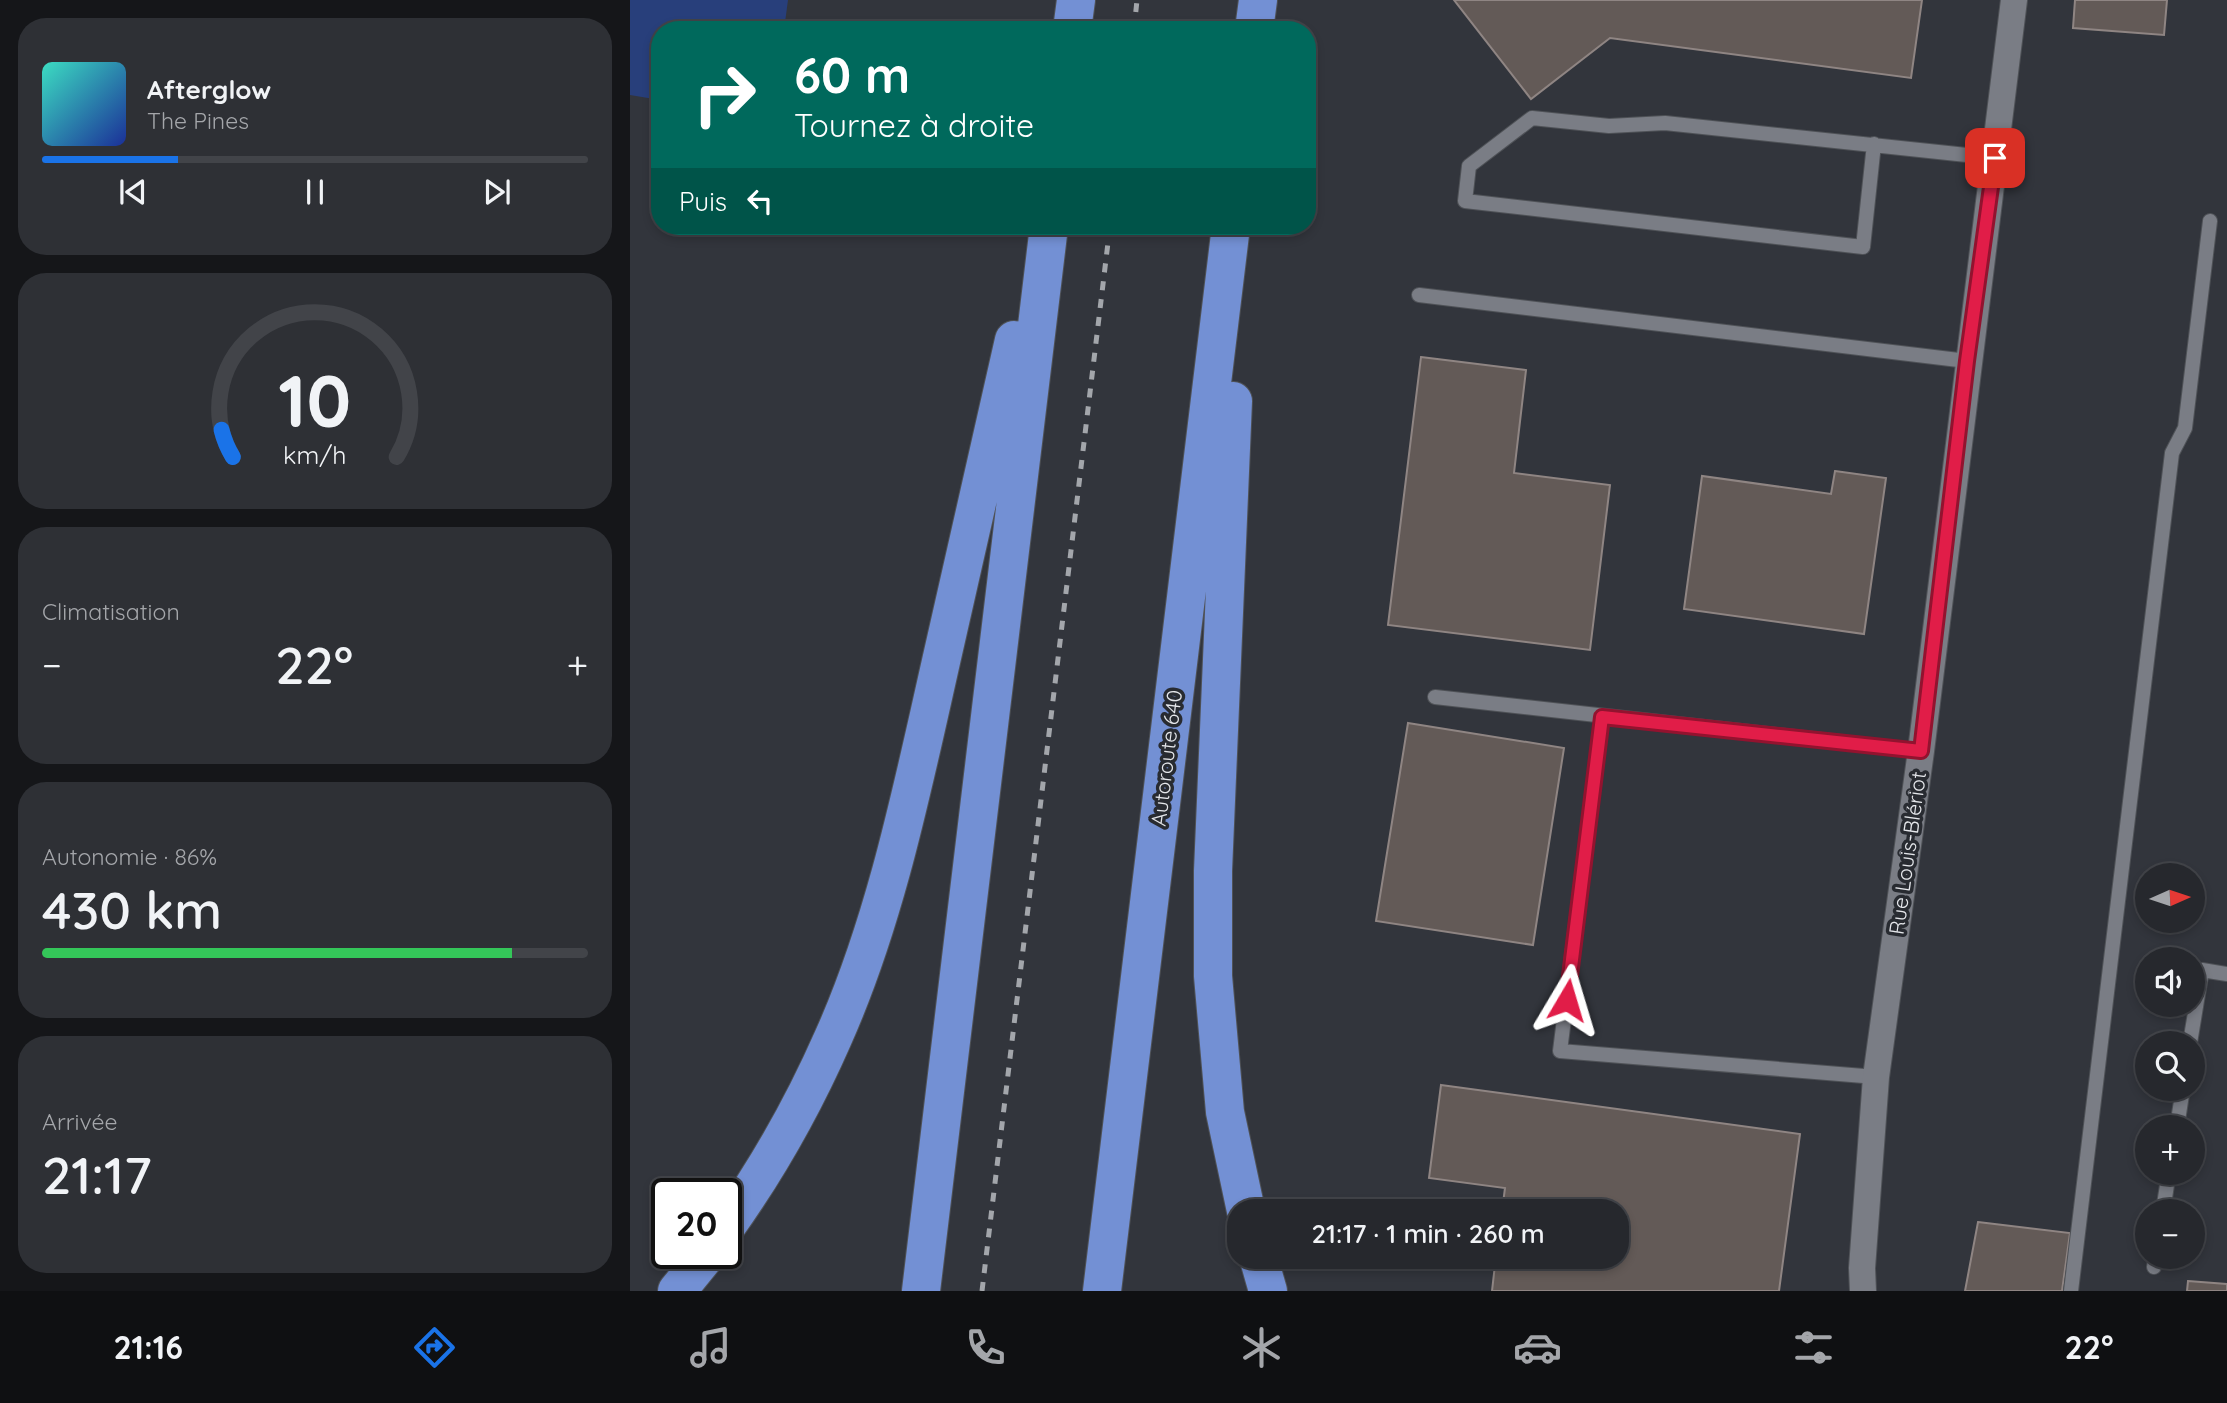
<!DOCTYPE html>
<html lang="fr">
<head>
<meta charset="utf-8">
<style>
	:root { --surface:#26282d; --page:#2e3035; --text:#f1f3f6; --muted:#a4a6aa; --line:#424449; --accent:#1a73e8 }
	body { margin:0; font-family:Quicksand,sans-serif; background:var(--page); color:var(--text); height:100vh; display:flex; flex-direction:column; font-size:26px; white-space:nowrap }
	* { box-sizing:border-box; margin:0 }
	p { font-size:23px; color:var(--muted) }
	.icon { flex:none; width:38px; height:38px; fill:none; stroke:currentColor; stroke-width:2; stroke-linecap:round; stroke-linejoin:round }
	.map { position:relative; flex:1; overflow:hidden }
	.panel { display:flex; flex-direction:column; gap:18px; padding:18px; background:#151619; width:630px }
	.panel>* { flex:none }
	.guide { position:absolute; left:21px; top:21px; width:665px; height:214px; border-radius:28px; box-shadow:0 4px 10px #0003,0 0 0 2px var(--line); background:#00695c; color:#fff; overflow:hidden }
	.needle { width:46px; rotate:87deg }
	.buttons { position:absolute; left:1505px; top:863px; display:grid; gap:14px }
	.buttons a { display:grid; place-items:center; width:70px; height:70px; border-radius:50%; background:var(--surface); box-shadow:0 4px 10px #0003,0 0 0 2px var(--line); font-size:35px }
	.speed { position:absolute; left:21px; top:1178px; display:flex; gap:14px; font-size:35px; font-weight:700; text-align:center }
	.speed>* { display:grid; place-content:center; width:91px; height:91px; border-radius:50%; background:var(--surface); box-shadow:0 4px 10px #0003,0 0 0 2px var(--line); line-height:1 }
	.speed .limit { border:4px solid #111; border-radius:10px; background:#fff; color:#111 }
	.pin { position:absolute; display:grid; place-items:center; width:60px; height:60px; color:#fff; margin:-30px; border-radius:14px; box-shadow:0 4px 10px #0006 }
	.me { position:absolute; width:77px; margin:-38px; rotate:7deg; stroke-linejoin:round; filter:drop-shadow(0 0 5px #0008) }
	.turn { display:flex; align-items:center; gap:24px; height:147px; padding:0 28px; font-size:32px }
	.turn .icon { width:91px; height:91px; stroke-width:2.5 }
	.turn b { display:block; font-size:49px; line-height:60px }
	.then { display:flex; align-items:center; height:66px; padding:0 28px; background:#0003; gap:14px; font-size:26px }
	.big { font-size:52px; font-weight:600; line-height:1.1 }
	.panel .card { flex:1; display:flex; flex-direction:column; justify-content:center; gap:10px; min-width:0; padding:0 24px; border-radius:28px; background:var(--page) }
	.panel .dial { align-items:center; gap:0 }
	.dial svg { height:182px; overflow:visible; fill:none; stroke:var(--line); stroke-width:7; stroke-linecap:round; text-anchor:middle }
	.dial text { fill:var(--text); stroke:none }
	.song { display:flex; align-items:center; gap:21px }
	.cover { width:84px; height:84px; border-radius:10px; background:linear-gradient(135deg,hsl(170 70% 55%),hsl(230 70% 35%)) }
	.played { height:7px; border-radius:4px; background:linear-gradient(90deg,var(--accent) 25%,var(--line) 25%) }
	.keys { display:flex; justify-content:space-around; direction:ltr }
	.heat { display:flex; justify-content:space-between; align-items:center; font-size:38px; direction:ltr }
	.charge { height:10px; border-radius:5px; background:linear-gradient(90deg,#34c759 86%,var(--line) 0) }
	.trip { position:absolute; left:597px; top:1199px; width:402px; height:70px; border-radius:28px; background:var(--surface); box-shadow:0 4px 10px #0003,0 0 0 2px var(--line); font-weight:600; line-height:70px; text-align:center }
	.tabs { display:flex; height:112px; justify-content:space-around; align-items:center; background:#0f1012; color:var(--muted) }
	.tabs .icon { width:49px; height:49px }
	.tabs .on { color:var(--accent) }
	.tabs b { font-size:32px; color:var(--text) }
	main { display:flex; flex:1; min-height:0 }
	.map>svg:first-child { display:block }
	.green { fill:#283f7b }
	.building { fill:#635a57; stroke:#8f8583; stroke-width:2 }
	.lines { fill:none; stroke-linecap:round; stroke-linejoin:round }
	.service-casing { stroke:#4f5257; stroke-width:16 }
	.minor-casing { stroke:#4f5257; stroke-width:28 }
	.motorway-casing { stroke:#4f5257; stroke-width:40 }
	.service { stroke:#7a7d85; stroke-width:14 }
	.minor { stroke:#7a7d85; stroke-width:26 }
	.motorway { stroke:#7390d4; stroke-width:38 }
	.rail { stroke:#a3a6ab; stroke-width:5; stroke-dasharray:9 9; stroke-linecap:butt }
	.route-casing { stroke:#92132f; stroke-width:18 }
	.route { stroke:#e11d48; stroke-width:12 }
	.labels { text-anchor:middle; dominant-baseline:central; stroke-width:7; stroke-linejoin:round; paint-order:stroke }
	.street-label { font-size:21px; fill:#e5e7eb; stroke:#282b31 }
</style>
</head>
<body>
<main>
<section class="panel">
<div class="card">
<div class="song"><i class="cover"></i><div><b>Afterglow</b><p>The Pines</p></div></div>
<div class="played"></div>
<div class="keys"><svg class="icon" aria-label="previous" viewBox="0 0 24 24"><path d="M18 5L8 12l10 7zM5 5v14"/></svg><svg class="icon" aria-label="pause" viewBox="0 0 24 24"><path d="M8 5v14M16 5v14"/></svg><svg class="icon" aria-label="next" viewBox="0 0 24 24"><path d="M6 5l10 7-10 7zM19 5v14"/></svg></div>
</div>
<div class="card dial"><svg viewBox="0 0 100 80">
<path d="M14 69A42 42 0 1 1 86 69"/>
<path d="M14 69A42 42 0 0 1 9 57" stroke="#1a73e8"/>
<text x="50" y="56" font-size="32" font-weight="700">10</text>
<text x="50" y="72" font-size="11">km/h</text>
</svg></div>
<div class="card"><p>Climatisation</p>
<div class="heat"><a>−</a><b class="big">22°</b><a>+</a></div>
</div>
<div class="card"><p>Autonomie · 86%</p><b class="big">430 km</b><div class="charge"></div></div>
<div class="card"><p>Arrivée</p><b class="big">21:17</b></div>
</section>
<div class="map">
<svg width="1597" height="1291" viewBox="0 0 1597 1291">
	<rect width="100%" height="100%" fill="#32353c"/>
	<path class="green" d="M0,0H158L154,30H30V100L0,95Z"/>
	<path class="building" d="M824,0H1292L1281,78L980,38L901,99Z
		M1445,0H1537L1534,35L1443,28Z
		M791,357L896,370L884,473L980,485L960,650L758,625Z
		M1205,471L1256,478L1234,634L1054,609L1072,476L1201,494Z
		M778,723L934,748L903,945L746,921Z
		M811,1085L1170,1134L1149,1291H862L866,1256H987V1211H872L875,1188L799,1178Z
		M1348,1222L1440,1233L1432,1291H1335Z
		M1558,1281L1597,1284V1291H1557Z"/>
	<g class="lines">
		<g class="service-casing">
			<path id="service" d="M1244,144L1233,247L835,201L839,166L902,118L979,126L1035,123L1365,158
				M789,295L1337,361
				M805,697L1291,751
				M972,717L930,1051L1246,1077
				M1560,1043L1572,970L1597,974
				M1547,1127L1553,1088
				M1533,1211L1539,1172
				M1524,1267L1526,1256
				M1441,1291L1542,453L1555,428L1580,221"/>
		</g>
		<g class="minor-casing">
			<path id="minor" d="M1233,1291L1232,1268L1246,1077L1291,751L1384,0"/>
		</g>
		<g class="motorway-casing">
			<path id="motorway" d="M442,30L446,0
				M624,30L628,0
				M603,401L583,871V976L595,1112L616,1211
				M96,1227C138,1168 174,1104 203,1038C255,922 282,790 310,666C335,558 359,449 384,340
				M628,1256L638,1291
				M47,1291L78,1253
				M291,1291L419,226
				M472,1291L601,226"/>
		</g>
		<use href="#service" class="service"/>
		<use href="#minor" class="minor"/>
		<use href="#motorway" class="motorway"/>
		<path class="rail" d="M504,30L507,0
			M352,1291L480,226"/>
	</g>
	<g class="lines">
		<g class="route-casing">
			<path id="route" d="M937,1000L972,717L1291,751L1337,361L1365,158"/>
		</g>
		<use href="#route" class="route"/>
	</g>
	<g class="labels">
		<g class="street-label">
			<text transform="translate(536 758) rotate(-83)">Autoroute 640</text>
			<text transform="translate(1277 853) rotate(-82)">Rue Louis-Blériot</text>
		</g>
	</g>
</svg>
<div class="buttons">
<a><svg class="needle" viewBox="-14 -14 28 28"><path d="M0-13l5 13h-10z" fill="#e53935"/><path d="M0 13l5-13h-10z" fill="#a4a6aa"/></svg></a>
<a><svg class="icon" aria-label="sound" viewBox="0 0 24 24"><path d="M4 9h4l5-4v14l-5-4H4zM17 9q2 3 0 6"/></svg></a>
<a><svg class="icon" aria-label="search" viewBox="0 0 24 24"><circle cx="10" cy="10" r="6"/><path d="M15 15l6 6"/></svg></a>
<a>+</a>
<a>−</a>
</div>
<div class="speed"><div class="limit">20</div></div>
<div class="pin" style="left:1365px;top:158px;background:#d93025"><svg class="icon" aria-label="arrive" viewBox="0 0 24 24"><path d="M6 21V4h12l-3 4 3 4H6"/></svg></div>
<svg class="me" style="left:937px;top:1000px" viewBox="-20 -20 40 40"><path d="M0-17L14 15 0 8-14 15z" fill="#e11d48" stroke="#fff" stroke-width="4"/></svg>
<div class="trip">21:17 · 1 min · 260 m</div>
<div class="guide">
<div class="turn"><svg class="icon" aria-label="right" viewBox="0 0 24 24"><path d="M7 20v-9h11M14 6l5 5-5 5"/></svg><div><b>60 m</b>Tournez à droite</div></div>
<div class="then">Puis<svg class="icon" aria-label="left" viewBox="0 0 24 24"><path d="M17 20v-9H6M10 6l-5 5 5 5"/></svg></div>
</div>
</div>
</main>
<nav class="tabs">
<b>21:16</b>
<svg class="icon on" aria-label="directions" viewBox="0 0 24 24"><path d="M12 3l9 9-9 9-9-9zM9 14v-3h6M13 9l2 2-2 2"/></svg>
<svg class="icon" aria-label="music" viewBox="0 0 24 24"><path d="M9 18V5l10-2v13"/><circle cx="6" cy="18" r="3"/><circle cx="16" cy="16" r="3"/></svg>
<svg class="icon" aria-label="phone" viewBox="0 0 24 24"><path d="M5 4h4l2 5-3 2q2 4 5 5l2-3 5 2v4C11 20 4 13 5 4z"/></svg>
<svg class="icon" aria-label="climate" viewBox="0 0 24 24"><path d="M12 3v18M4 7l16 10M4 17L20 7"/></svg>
<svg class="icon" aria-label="car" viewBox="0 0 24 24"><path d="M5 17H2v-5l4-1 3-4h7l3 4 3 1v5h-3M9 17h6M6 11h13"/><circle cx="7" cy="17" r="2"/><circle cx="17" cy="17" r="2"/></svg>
<svg class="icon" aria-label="filters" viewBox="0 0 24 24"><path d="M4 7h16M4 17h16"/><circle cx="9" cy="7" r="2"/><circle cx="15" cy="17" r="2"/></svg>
<b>22°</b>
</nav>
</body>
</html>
